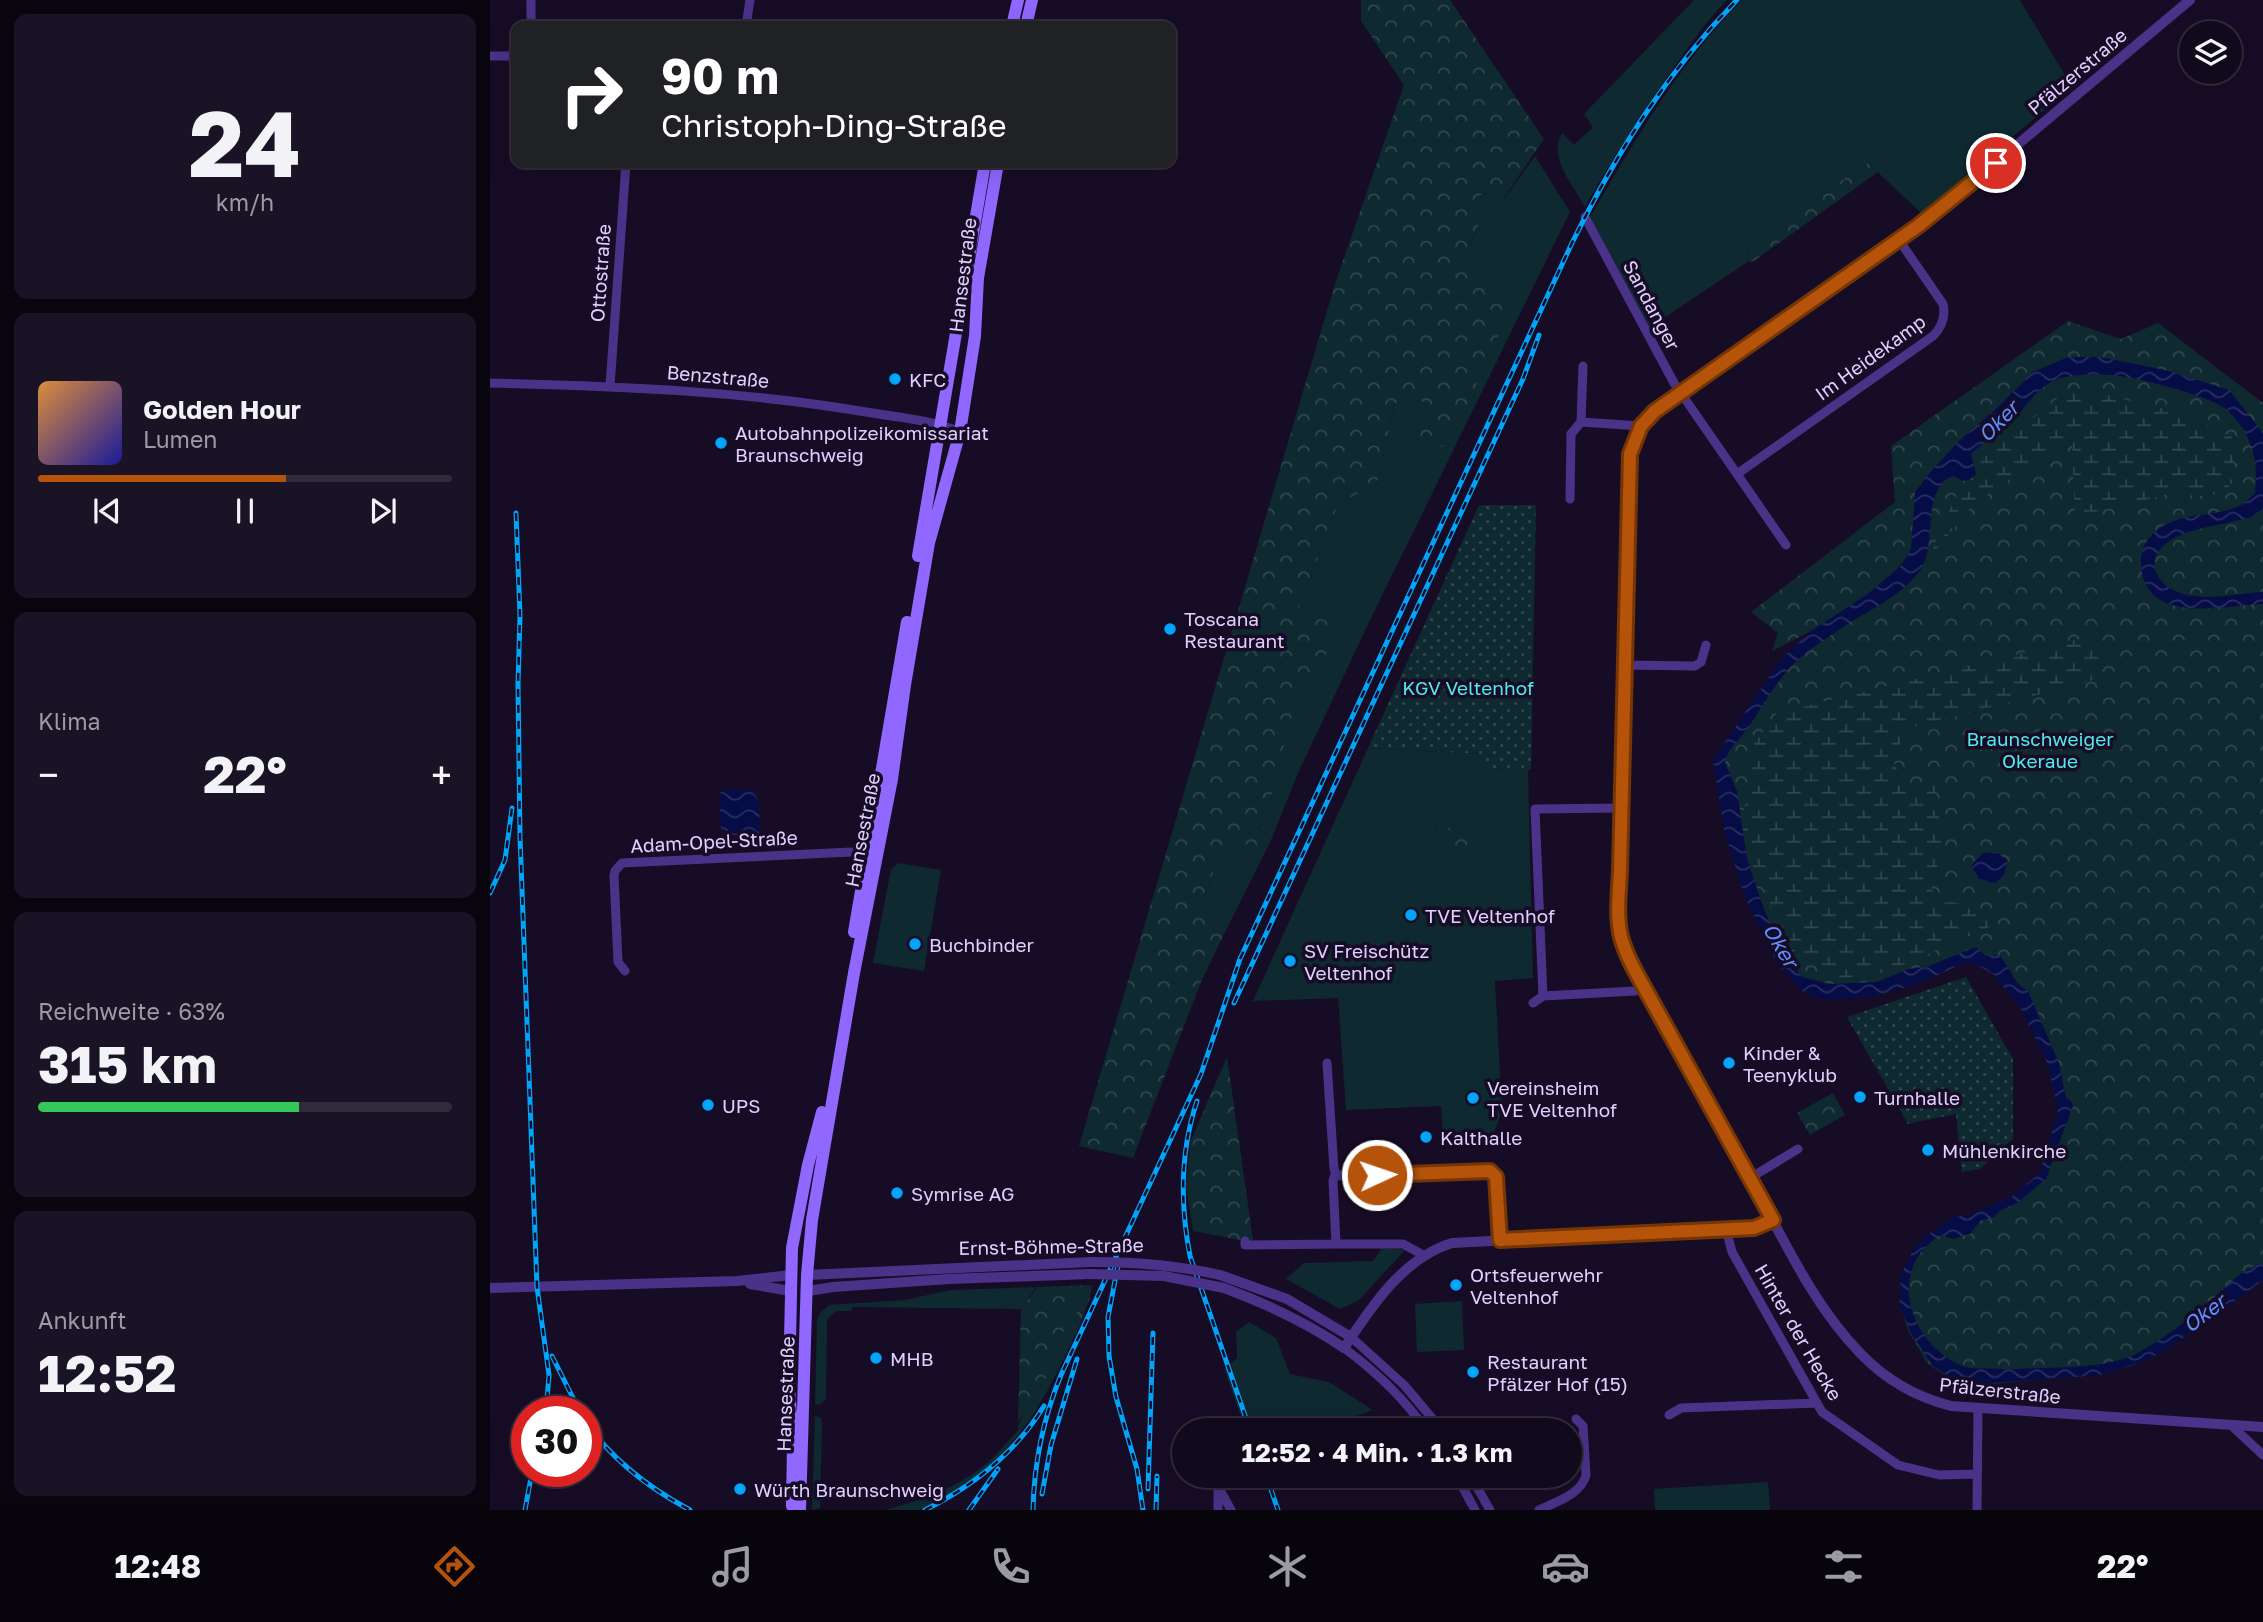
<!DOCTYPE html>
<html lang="de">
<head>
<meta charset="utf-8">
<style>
	:root { --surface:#11091c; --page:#1a1225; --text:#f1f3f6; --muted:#9c9aa3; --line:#302a3b; --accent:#b45309 }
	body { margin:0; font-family:"Golos Text",sans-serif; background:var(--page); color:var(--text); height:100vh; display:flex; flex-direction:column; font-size:26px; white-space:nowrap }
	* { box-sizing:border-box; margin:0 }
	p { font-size:23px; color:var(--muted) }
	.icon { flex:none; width:38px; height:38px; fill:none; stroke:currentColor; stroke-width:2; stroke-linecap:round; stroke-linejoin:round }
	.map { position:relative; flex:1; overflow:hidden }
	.side { display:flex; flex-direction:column; gap:14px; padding:14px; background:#09050f; width:490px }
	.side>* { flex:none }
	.banner { position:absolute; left:21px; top:21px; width:665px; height:147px; border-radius:14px; box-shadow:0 7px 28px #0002,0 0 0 2px var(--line); background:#202124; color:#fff; overflow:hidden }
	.controls { position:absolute; left:1689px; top:21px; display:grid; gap:14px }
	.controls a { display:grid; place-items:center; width:63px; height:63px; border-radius:50%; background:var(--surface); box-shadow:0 7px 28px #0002,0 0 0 2px var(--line); font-size:35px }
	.speed { position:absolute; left:21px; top:1396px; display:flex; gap:14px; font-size:35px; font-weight:700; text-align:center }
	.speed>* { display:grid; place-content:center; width:91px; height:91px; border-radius:50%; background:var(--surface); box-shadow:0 7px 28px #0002,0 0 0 2px var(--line); line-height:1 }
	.speed .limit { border:10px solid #d22; background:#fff; color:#111 }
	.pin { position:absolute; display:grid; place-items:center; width:60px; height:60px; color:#fff; margin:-30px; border:4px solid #fff; border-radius:50%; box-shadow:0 2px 7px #0007 }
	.me { position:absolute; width:77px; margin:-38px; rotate:87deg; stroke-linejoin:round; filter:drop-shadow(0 0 5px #0008) }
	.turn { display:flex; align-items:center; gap:24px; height:147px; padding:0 35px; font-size:32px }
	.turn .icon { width:91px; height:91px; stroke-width:2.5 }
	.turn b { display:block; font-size:49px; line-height:60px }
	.big { font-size:52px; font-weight:700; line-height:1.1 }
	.side .widget { flex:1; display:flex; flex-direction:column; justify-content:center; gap:10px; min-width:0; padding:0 24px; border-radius:14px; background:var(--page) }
	.side .dial { align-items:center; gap:0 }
	.dial b { font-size:91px; line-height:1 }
	.song { display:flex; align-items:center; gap:21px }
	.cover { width:84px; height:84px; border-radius:10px; background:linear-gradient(135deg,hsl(30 70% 55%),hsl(240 70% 35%)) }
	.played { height:7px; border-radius:4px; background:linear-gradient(90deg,var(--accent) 60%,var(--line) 60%) }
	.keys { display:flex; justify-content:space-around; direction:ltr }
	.heat { display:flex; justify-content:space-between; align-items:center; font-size:38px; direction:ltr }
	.charge { height:10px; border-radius:5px; background:linear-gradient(90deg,#34c759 63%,var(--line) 0) }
	.trip { position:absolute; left:682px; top:1418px; width:410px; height:70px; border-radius:35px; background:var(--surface); box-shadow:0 7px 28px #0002,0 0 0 2px var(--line); font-weight:700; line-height:70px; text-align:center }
	.tabs { display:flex; height:112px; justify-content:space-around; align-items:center; background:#07040b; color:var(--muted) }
	.tabs .icon { width:49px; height:49px }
	.tabs .active { color:var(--accent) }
	.tabs b { font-size:32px; color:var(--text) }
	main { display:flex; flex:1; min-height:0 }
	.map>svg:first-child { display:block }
	.grass { fill:#0e2930 }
	.forest { fill:url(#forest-crowns) }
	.wetland { fill:url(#wetland-marsh) }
	.garden { fill:url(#garden-dots) }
	.water { fill:url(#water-waves) }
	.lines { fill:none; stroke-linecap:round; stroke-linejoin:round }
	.minor { stroke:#4b3289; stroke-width:9 }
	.tertiary { stroke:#4b3289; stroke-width:10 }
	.secondary { stroke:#9067ff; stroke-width:12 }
	.rail-casing { stroke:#00a4fb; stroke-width:5 }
	.rail { stroke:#170c25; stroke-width:2.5; stroke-dasharray:8; stroke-linecap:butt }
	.tertiary-bridge { stroke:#4b3289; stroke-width:10 }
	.route-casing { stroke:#753606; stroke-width:18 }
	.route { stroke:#b45309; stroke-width:12 }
	.poi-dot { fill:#00a4fb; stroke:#170c25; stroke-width:2.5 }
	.labels { text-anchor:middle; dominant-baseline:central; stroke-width:7; stroke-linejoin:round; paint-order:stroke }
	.street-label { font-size:19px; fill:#e1d0ff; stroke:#170c25 }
	.poi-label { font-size:19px; fill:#e1d0ff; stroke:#170c25; text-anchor:start }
	.park-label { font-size:19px; fill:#50ebea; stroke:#170c25 }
	.water-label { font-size:21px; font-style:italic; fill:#5e8dff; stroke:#170c25 }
</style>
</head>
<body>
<main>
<section class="side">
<div class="widget dial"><b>24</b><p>km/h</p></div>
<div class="widget">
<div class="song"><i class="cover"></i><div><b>Golden Hour</b><p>Lumen</p></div></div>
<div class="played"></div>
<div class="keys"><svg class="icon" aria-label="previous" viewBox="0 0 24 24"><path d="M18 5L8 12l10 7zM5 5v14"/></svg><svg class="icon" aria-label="pause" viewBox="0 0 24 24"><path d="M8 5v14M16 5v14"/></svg><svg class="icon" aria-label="next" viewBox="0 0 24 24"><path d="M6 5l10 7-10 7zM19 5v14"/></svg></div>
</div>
<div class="widget"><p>Klima</p>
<div class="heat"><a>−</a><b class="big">22°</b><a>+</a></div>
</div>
<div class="widget"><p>Reichweite · 63%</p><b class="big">315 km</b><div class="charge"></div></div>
<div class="widget"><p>Ankunft</p><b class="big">12:52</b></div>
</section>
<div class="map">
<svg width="1773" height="1510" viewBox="0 0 1773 1510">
	<defs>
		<pattern id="forest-crowns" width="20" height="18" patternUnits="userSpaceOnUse" patternTransform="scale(1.75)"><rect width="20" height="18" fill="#0e2930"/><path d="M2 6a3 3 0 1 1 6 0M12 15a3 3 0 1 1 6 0" fill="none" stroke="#31474f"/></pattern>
		<pattern id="wetland-marsh" width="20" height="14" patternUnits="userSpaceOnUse" patternTransform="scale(1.75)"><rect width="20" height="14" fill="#0e2930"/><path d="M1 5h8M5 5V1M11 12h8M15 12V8" fill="none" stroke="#31474f"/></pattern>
		<pattern id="garden-dots" width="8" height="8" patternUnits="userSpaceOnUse" patternTransform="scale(1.75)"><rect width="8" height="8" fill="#0e2930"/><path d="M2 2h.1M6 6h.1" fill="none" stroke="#31474f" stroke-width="1.8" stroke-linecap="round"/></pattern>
		<pattern id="water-waves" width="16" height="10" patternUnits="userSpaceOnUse" patternTransform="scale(1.75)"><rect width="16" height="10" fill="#050c46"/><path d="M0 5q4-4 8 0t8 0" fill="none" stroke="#292e62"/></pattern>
	</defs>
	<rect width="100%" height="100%" fill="#170c25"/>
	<path class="grass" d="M1204,0H1237C1216,21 1200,45 1183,69C1151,113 1122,159 1095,207C1084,186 1057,156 1072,133L1084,145L1103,127L1094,114Z
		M1252,0H1530L1582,87L1431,213L1378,163L1258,243L1259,261L1159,328L1100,217C1146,139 1188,65 1252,0Z
		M1045,156L1080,212L882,616L809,771L781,840L734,934L714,897L735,841L769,844L807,696L848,626L808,610L848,504L887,484L905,403L931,400L941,413L1025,300L971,265L991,221L978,211L986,197L1000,192L1011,203Z
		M878,748L994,754V769L1038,770L1043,978L1005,981L1012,1112L1004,1133L953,1136L951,1106L856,1110L848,998L763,1001Z
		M408,863L451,870L434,971L383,963L401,869Z
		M892,1248L915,1250L868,1301L850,1309L796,1279L814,1263L883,1261Z
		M546,1287L531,1309L363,1307L361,1311H346L337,1319L336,1399L331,1404L325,1405L327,1320L331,1312L339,1305L415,1300L461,1290Z
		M972,1301L974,1350L927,1352L925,1304Z
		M582,1307L587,1312L585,1323L590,1325C556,1397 533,1449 462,1492C452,1498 440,1508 428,1510C419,1510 406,1510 396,1510C431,1500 469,1487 497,1463C508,1453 518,1441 528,1430C528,1419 537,1415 539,1404L561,1370V1355L571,1340L574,1318Z
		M759,1322L786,1338L800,1374L839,1382L883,1410L826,1430H756L734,1369L747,1358L746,1332Z
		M325,1416L331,1418L332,1427L330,1508L322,1510Z
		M1278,1482L1280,1510H1165L1164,1489Z"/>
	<path class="forest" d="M871,0H960L1054,139L1010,204L999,192L986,197L978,211L991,220L971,265L1025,299L959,445L936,450L929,434L941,413L931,400L905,403L887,484L848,504L808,610L848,625L823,687L807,696L769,845L735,842L714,896L734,934L711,982L643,1158L589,1146L845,284L914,85L871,21Z
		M1378,163L1388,172L1261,263L1259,261L1258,243Z
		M1578,321L1631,339L1668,323L1773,403V1277L1694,1337L1642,1366L1611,1372L1488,1386L1458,1378L1437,1363L1418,1330L1410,1306L1428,1245L1522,1199L1551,1175L1571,1112L1560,1062L1537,1013L1506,970L1479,958L1382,995L1311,980L1287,951L1259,890L1231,765L1235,751L1295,660L1406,581L1421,550C1394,595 1328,628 1282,651L1288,633L1261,612L1405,502L1401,446Z
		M949,828H982V850L950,851Z
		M737,1057L763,1240L755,1241L703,1231L696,1185L701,1140Z
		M1343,1093L1355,1115L1320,1135L1307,1113Z
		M602,1285L600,1297L590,1325L585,1323L587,1312L582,1308L575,1318L576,1323L571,1340L561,1355V1370L539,1404L538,1410L528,1421L531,1309L547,1287Z"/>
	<path class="wetland" d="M1600,391L1691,413L1742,437L1745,479L1733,493L1703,497L1699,489L1585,517L1582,441H1573L1483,505L1439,558L1470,487C1485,482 1489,475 1491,460L1574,393Z
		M1602,636L1615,677L1417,729L1403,759L1414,788L1445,786L1454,856L1440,878L1445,902L1470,903L1504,925L1397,972L1345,979L1306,953L1287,921L1250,836L1264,744L1287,713Z"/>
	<path class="garden" d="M989,505H1046L1041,770L994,769V754L878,748Z
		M1476,977L1523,1059V1139L1490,1169L1472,1172L1466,1114L1418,1124L1357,1017Z"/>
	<path class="water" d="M1578,357H1610L1675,370L1739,390L1773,433V508C1769,512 1766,515 1760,517C1733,527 1676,527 1665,559C1662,570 1669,580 1678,587C1703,605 1745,593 1773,592V604C1735,605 1654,627 1651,564C1650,549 1657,537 1670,528C1695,511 1728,518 1753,504C1757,501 1762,496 1765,493C1769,461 1762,433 1737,410C1722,396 1642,376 1620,375C1603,374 1576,374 1561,382C1545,391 1535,408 1523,420C1509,432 1494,442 1481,454L1486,474C1478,482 1474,483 1463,476C1428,492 1450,544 1429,572C1410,597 1378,610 1352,628C1334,640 1311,654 1297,671C1283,688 1270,709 1258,728C1250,739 1237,749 1235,763L1247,791L1257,859L1274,909L1290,946L1312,977L1339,984L1387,982L1419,969L1439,966L1483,948H1487L1496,956L1510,955L1528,984L1538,991L1569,1063L1576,1098L1581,1101L1583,1106L1556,1179L1527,1203L1511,1210L1504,1217L1490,1221L1480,1234L1463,1239L1451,1235C1395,1268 1419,1342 1470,1365C1486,1372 1501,1366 1517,1370C1557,1366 1610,1371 1646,1354C1674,1339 1700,1318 1725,1297C1740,1284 1752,1268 1773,1264V1280L1711,1326L1673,1351L1657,1360L1609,1375L1487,1384L1462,1378L1443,1366L1422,1335L1409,1305L1411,1274L1425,1247L1436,1236L1463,1217L1480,1215L1521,1197L1550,1173L1568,1110L1557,1062L1531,1009L1503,974L1485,964L1475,963L1424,985L1381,997L1339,1000L1321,996L1311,990L1287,964L1254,895L1234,829L1223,760L1291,659L1320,632L1379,593L1412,565L1421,549L1425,492L1442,470L1471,439L1507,408L1543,372Z
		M237,788L262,791L268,799L271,835H238L231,829L229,799L231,792Z
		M1506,852L1517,860L1514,875L1505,883L1490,880L1481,866L1493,853Z"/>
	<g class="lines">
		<path class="minor" d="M41,26V0
			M256,26L260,0
			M0,56H26
			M1095,217L1184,383L1296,545
			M1093,366L1091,422L1151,426
			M0,383C128,386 255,391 382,413C412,418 441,420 470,432
			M120,386L136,163
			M1247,474L1443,336C1452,327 1456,317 1453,304L1409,240
			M1080,499L1081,434L1091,422
			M1134,665L1205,666L1211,662L1216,645
			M135,971L128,962L124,876L125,871L132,863L383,851
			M1053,996L1045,809L1131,808
			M1043,1003L1053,996L1145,991L1154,987
			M837,1063L844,1169L848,1176L1000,1171L1006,1177L1010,1240
			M845,1174L843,1181L846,1244H913L935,1256
			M1260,1178L1308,1149
			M1236,1229L1242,1252L1332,1412L1408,1465L1449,1475L1487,1474
			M755,1241V1245L846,1244
			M861,1337L914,1385L952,1430
			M854,1348C885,1371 914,1398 936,1430
			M1179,1415L1191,1408L1326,1403
			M1743,1427L1773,1455
			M728,1475V1510
			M966,1475L985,1510
			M980,1475L1000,1510
			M730,1490L741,1510
			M1049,1510C1065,1502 1091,1495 1096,1475L1093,1426L1086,1419
			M1487,1510L1488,1409"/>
		<path class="tertiary" d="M1700,0L1447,212L1191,392C1148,424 1140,434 1138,487L1129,925L1140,961C1181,1038 1224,1113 1266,1189C1297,1246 1325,1307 1371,1354C1397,1381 1426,1397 1461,1406L1773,1427
			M317,1275L601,1262
			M730,1275L797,1299L861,1337
			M260,1284L300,1291
			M0,1288L247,1281L301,1275
			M734,1288C777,1304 816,1322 854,1348C881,1307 913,1258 962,1243L1264,1228L1283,1220
			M318,1291L343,1287L459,1279L600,1274"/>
		<path class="secondary" d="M522,26L528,0
			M536,26L542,0
			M428,556L495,163
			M364,932L417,622
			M302,1506L303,1444L299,1387L302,1248L318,1165L332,1112
			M310,1510L317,1275L322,1220L364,973L402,779L415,685L439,543L470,432L485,336L488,278L508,163"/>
		<g class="rail-casing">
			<path id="rail" d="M26,513L30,616L28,684L30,837L47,1287L59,1375L56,1412
				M0,893L15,860L22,808
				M744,1003L1033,379L1049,335
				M707,1101C690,1152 690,1204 700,1256L760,1430
				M628,1265L618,1317L619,1356L626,1397L647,1469L653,1510
				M62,1356L90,1412
				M96,1422C122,1460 159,1488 200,1510
				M776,1475L788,1510
				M658,1489L663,1333
				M552,1494L561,1445L587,1359
				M35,1510L42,1472
				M435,1510C483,1486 526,1452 554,1406
				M479,1510L508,1469
				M543,1510C544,1462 553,1419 571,1375L711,1074L750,959L1082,243C1127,152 1176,73 1247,0
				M666,1510L667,1476"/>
		</g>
		<use href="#rail" class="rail"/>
		<path class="tertiary-bridge" d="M601,1262C645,1262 687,1265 730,1275
			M600,1274L674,1276L734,1288"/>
	</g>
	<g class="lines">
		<g class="route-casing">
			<path id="route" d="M887,1175L1000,1171L1006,1177L1010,1240L1264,1228L1283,1220L1154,987C1145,971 1136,955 1131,937C1126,916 1129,892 1130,871L1140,454L1151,426L1165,411L1428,226L1506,163"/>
		</g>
		<use href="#route" class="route"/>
	</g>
	<g class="poi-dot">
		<circle cx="405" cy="379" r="7"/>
		<circle cx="231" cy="443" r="7"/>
		<circle cx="680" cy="629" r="7"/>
		<circle cx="921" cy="915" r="7"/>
		<circle cx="425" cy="944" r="7"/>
		<circle cx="800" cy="961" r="7"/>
		<circle cx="1239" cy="1063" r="7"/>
		<circle cx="1370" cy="1097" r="7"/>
		<circle cx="983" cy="1098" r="7"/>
		<circle cx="218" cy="1105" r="7"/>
		<circle cx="936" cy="1137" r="7"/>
		<circle cx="1438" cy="1150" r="7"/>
		<circle cx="407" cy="1193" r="7"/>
		<circle cx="966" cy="1285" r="7"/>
		<circle cx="386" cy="1358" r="7"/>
		<circle cx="983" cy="1372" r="7"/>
		<circle cx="250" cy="1489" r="7"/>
	</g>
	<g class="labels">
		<g class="street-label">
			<text transform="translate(1587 71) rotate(-40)">Pfälzerstraße</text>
			<text transform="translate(110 273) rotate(-86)">Ottostraße</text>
			<text transform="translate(472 275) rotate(-83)">Hansestraße</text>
			<text transform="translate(1162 305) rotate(62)">Sandanger</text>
			<text transform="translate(1380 357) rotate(-36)">Im Heidekamp</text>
			<text transform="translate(228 376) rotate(5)">Benzstraße</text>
			<text transform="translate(372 830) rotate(-79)">Hansestraße</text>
			<text transform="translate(224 841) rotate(-3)">Adam-Opel-Straße</text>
			<text transform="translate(561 1246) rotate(-1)">Ernst-Böhme-Straße</text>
			<text transform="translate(1309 1332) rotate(60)">Hinter der Hecke</text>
			<text transform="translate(1510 1390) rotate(6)">Pfälzerstraße</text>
			<text transform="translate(295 1394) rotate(-88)">Hansestraße</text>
		</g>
		<g class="poi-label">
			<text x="419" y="379">KFC</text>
			<text x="245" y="432">Autobahnpolizeikomissariat<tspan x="245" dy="22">Braunschweig</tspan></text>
			<text x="694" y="618">Toscana<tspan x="694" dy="22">Restaurant</tspan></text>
			<text x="935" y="915">TVE Veltenhof</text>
			<text x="439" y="944">Buchbinder</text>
			<text x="814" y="950">SV Freischütz<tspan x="814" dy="22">Veltenhof</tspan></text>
			<text x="1253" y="1052">Kinder &amp;<tspan x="1253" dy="22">Teenyklub</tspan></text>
			<text x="997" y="1087">Vereinsheim<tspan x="997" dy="22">TVE Veltenhof</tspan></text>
			<text x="1384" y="1097">Turnhalle</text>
			<text x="232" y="1105">UPS</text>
			<text x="950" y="1137">Kalthalle</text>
			<text x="1452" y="1150">Mühlenkirche</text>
			<text x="421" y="1193">Symrise AG</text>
			<text x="980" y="1274">Ortsfeuerwehr<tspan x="980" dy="22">Veltenhof</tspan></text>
			<text x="400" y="1358">MHB</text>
			<text x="997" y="1361">Restaurant<tspan x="997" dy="22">Pfälzer Hof (15)</tspan></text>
			<text x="264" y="1489">Würth Braunschweig</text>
		</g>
		<g class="park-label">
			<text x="978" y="687">KGV Veltenhof</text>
			<text x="1550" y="738">Braunschweiger<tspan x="1550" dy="22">Okeraue</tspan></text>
		</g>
		<g class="water-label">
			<text transform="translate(1508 421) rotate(-45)">Oker</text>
			<text transform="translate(1291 945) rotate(59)">Oker</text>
			<text transform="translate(1714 1313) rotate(-37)">Oker</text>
		</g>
	</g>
</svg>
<div class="controls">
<a><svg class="icon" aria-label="layers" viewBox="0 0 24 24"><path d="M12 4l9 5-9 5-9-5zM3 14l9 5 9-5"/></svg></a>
</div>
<div class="speed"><div class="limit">30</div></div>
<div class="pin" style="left:1506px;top:163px;background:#d93025"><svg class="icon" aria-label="arrive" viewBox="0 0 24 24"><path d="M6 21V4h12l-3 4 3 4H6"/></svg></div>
<svg class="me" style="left:887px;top:1175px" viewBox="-20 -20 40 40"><circle r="17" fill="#b45309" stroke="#fff" stroke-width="3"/><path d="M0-11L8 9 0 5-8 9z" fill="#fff"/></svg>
<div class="trip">12:52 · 4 Min. · 1.3 km</div>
<div class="banner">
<div class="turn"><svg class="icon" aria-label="right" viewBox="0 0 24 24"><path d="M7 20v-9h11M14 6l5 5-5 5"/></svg><div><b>90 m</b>Christoph-Ding-Straße</div></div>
</div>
</div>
</main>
<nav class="tabs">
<b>12:48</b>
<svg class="icon active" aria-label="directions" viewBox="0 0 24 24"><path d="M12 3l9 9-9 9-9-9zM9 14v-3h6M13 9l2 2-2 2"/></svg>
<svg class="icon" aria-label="music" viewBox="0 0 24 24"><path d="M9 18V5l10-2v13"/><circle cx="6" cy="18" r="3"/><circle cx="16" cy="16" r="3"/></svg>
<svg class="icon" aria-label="phone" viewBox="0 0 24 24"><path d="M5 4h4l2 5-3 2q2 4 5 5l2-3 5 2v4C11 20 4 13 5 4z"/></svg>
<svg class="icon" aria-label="climate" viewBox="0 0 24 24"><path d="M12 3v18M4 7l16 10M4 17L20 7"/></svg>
<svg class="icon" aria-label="car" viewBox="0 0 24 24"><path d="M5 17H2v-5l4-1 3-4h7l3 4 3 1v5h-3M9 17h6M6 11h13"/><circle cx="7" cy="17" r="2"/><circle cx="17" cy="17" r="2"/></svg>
<svg class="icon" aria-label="filters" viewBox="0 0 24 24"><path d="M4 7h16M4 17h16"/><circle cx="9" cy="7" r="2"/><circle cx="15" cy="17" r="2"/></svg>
<b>22°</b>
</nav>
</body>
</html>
